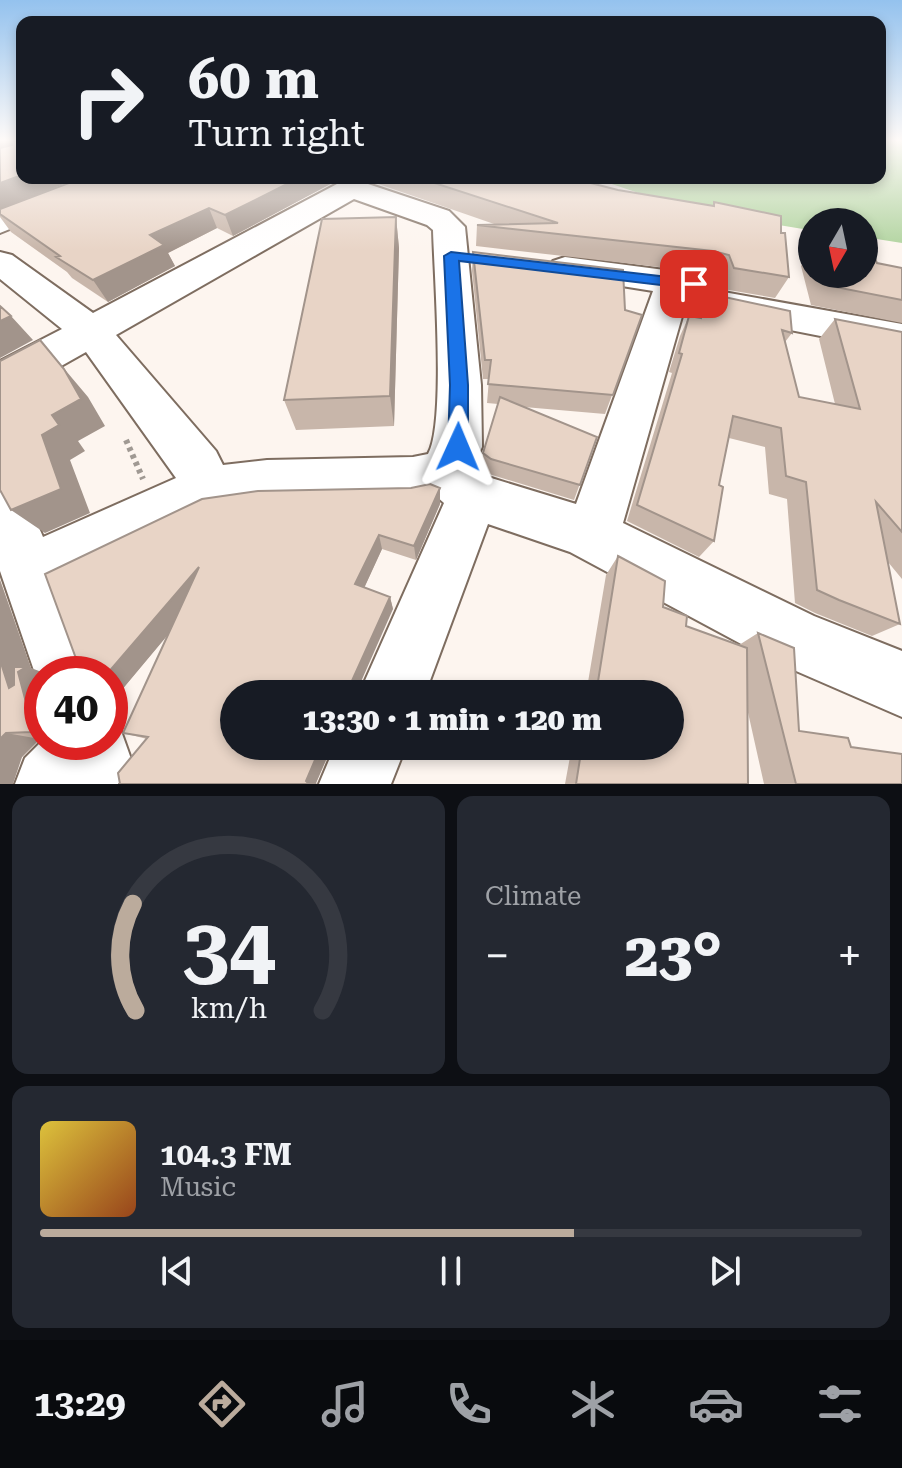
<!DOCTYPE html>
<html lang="en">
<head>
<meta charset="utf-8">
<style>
	:root { --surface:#171b24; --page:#242831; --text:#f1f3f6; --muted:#9ea1a6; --line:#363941; --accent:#bbab9c }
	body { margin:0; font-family:"Roboto Serif",serif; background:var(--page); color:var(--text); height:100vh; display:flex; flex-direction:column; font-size:30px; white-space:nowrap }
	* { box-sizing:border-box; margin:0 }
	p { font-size:26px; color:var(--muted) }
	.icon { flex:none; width:44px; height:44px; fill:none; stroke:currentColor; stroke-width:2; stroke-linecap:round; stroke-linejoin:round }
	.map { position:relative; height:784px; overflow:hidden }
	.sheet { display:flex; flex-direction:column; gap:12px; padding:12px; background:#0d0f14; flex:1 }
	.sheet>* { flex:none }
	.hud { position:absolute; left:16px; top:16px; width:870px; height:168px; border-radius:16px; box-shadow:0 4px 12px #0003; background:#171b24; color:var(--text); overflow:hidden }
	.needle { width:52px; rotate:189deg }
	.fabs { position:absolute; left:798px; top:208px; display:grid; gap:16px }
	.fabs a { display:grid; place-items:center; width:80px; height:80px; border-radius:50%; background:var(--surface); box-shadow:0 4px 12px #0003; font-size:40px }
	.speed { position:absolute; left:24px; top:656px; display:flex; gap:16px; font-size:40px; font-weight:700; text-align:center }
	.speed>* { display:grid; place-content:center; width:104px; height:104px; border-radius:50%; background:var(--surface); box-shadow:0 4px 12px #0003; line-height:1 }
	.speed .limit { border:12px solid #d22; background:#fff; color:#111 }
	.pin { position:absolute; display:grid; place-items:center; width:68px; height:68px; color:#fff; margin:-34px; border-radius:16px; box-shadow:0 4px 12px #0006 }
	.me { position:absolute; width:88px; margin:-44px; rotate:1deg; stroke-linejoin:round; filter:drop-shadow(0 0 6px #0008) }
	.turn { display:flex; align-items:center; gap:28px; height:168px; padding:0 40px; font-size:36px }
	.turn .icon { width:104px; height:104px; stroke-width:2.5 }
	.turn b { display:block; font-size:56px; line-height:68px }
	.big { font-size:60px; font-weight:800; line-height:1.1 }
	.sheet .widget { flex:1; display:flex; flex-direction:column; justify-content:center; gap:12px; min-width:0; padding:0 28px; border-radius:16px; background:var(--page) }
	.sheet .dial { align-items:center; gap:0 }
	.dial svg { height:208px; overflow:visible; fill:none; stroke:var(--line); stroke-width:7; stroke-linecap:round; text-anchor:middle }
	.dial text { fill:var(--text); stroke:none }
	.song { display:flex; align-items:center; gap:24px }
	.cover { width:96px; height:96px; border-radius:12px; background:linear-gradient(135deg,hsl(50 70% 55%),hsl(20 70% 35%)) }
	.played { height:8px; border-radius:4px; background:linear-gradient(90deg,var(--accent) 65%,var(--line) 65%) }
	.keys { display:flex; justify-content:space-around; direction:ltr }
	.heat { display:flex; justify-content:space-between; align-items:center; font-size:44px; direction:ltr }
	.sheet .tiles { flex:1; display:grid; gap:12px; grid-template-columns:1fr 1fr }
	.widget:last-child { grid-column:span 2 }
	.trip { position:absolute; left:220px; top:680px; width:464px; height:80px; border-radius:40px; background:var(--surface); box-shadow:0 4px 12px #0003; font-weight:800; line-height:80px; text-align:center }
	.tab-bar { display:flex; height:128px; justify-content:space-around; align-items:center; background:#090b0e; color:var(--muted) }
	.tab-bar .icon { width:56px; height:56px }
	.tab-bar .selected { color:var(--accent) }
	.tab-bar b { font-size:36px; color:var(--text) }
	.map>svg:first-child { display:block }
	.green { fill:#b0d39e }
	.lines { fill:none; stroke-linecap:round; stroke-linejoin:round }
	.minor-casing { stroke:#7e6d60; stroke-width:4 }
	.path { stroke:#a09993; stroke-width:6; stroke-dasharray:4 4; stroke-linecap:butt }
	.minor { fill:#fff; fill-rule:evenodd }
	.wall { fill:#c8b6aa }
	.shaded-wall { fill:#a2948b }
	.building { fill:#e8d4c6; stroke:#a2948b; stroke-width:2 }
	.route { fill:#1a73e8; stroke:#114b97; stroke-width:2 }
</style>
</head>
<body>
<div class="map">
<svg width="902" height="784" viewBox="0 0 902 784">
	<rect width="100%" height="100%" fill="#fdf5ef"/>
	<path class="green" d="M880,141H902V243L864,237V222H812V230L803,229L689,210L594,178H880Z"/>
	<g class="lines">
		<g class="minor-casing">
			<path id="minor" d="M86,178H125L121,184L0,233V213Z
				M336,178H364L365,183L449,211L465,227L481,385L482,447L473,466L488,477L576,504L653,291L553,275L548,268L553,261L565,257L703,275L716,278L721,286L718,291L902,324V352L703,313L685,306L623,523L814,616L902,651V717L773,661L570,552L488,524L425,694H359L444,503L436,496L413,501L267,504L210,512L63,585L98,674H42V694L0,571V492C23,501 34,514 43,537L176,478L86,352L15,392L0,397V361L62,329L0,279V252L12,255L93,313L337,184ZM354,199L427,225L433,230C434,273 446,424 428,454L413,457L267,460L223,465L216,451L116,335Z
				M110,715L116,717L140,784H15L25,758L42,741L110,742Z
				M335,746H406L391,784H319Z"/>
		</g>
		<path class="path" d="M126,440L143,479"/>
		<use href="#minor" class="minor"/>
	</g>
	<path class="wall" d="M0,141L22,178H78L23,201L82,178H335L334,182L233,236L217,228L168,253L175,266L108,302L72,278L67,272L11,232L0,217Z
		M366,178H571L618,190L713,206L714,202L781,233L789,277L775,298L723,289L719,276L703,272L476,246L477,225H497L367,180Z
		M396,217L399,248L394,426L296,430L284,400Z
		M812,250V274H864L877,263L902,268V323L811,305L801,266Z
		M473,252L625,310L642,315L605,414L524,407L597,437L574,500L489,474L482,469L483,453L498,404L487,403L489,379H483L472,271Z
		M701,292L792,333L785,342L799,397L835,404L819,339L835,319L902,332V579L888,562L900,624L872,636L815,613L795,603L787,499L769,494L765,447L729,438L719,485L714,541L699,557L627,521L672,373L669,372L680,336L689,316H692V312Z
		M440,504L416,560L382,549L364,588L390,597L393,609L234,746H332L316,783L120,784L147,739L123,733L169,633L110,704L76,674Z
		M618,556L663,607L686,626L739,645L758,633L799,731L851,747L902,784H764L747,708L748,784H565L572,746H670V694H586L606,575Z
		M0,580L31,668L42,674V739H40L22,757L0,784Z"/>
	<path class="shaded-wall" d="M0,141H22L0,151Z
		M22,175V178H78L0,210V183Z
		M299,178H335L334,182L233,236L225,215Z
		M209,208L217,228L168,253L175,266L108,302L93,280L150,235Z
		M396,217L399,248L394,426L390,396Z
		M11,316L33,340L0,358V321Z
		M40,340L88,397L105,426L78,441L85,451L70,460L90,513L45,533L11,510L42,435L52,415Z
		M440,488V504L416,560L414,546Z
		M379,535L382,549L360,597L355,584Z
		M199,567L213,581L110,704V674H107Z
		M0,580L31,668L47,674H42V734L31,732L9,688L0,660Z
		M390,597L393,609L356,693L350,685Z
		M6,733L40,739L22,757L13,784H0V739Z
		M321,746H332L316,783L317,784H309L306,781Z"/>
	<path class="building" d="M12,141H22V175L0,183V148L12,145Z
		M82,178H299L225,215L209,208L150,235L164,245L93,280L56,257L60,256L0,214V209Z
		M419,178H571L618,190L714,206V202L781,216V233H785L789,277L734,268L729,255L713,251L477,225L558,223Z
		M396,217L390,396L284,400L322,219Z
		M473,252L623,270L625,310L642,315L613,395L488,384L491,360H485Z
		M864,254L873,255L877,263L902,268V300L825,285L822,274H864Z
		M701,292L790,311L792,333L782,330L799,397L860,409L835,319L902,332V532L876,502L900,624L839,600L817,590L806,482L786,476L781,428L733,416L719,485L723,487L714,541L637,505L682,354L679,353L689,316L701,318Z
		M0,306L11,316L0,321Z
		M40,340L64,369L81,399L52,415L59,425L42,435L61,489L11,510L0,490V361Z
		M500,397L597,437L580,485L491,459L483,453Z
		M430,484L440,488L414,546L379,535L355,584L390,597L350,685L353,689H367L365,694H234V746H321L306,781L309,784H118H120L118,773L148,737L123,733L199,567L107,674H76L74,668L78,664L45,574L202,499L258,491L411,488Z
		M618,556L665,581L663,607L687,616L686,626L747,648L748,784H576L582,746H670V694H596Z
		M758,633L794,648L799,731L848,738L851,747L902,754V784H796Z
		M0,660L9,688L14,685V667H26L18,672L33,729L31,732L6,733L0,739Z"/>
	<linearGradient id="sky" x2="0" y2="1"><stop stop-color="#94c2ee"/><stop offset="0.56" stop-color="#fefaf8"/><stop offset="1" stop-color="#fefaf8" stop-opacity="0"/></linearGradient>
	<rect width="902" height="251" fill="url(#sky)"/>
	<path class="route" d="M451,252L694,280L701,284L694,289L459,261L468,385V447L465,453L458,456L451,453L448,447L450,385L444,256Z"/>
</svg>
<div class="fabs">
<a><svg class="needle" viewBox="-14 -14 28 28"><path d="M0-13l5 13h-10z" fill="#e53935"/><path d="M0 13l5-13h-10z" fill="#9ea1a6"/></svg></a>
</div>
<div class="speed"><div class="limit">40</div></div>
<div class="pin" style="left:694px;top:284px;background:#d93025"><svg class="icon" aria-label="arrive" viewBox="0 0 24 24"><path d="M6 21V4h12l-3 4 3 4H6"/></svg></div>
<svg class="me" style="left:458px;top:447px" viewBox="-20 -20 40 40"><path d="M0-17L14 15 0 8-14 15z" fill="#1a73e8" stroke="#fff" stroke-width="4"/></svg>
<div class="trip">13:30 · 1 min · 120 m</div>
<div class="hud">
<div class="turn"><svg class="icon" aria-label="right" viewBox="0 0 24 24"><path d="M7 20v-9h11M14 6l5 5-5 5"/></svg><div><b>60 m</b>Turn right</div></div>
</div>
</div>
<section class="sheet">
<div class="tiles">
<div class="widget dial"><svg viewBox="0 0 100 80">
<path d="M14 69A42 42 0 1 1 86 69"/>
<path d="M14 69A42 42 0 0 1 13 28" stroke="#bbab9c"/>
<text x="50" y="56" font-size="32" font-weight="700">34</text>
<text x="50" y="72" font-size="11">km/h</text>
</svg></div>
<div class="widget"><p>Climate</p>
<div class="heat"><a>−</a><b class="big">23°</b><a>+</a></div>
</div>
<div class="widget">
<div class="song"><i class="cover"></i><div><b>104.3 FM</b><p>Music</p></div></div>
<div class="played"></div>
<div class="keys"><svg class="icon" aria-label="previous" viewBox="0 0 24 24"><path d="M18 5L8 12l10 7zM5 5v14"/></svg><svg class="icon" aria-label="pause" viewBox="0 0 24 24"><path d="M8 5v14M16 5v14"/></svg><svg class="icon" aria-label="next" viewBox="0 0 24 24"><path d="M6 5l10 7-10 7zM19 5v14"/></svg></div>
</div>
</div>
</section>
<nav class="tab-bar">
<b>13:29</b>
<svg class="icon selected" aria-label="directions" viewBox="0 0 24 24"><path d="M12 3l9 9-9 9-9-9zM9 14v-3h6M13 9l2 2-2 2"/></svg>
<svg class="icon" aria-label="music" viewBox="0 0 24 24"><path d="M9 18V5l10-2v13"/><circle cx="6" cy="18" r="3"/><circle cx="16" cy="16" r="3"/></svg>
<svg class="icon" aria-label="phone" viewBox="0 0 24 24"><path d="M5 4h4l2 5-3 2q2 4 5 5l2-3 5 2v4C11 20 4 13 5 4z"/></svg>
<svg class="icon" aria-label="climate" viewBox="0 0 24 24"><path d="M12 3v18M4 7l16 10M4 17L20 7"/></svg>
<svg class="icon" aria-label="car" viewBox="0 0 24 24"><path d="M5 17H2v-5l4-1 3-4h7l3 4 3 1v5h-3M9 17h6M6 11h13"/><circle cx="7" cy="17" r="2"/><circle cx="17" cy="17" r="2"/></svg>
<svg class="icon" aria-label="filters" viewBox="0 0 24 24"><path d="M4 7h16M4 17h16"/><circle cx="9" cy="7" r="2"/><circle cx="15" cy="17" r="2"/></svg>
</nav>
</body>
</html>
